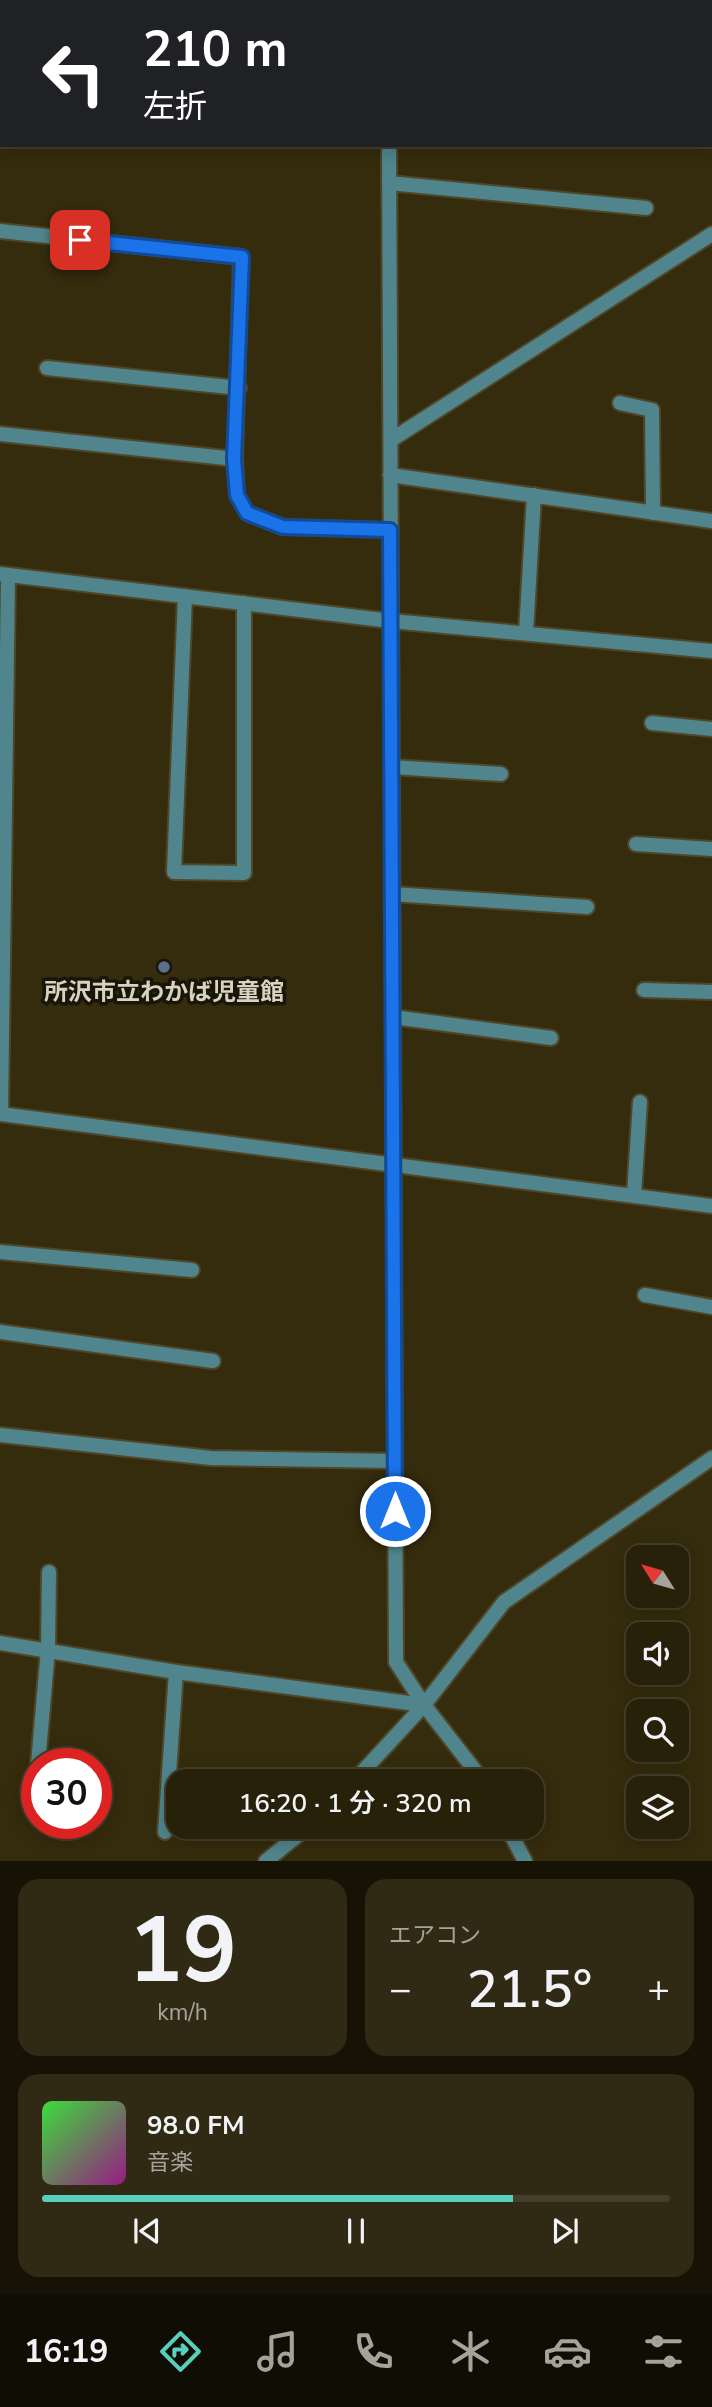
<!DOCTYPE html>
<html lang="ja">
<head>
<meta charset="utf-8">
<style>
	:root { --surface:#28210a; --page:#302913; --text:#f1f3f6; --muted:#a5a39c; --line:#443e2b; --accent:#5acebd }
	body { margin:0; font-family:"Nunito Sans","Noto Sans JP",sans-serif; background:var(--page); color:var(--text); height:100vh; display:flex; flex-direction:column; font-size:26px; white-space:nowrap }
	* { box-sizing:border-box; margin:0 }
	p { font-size:23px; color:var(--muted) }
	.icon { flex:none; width:38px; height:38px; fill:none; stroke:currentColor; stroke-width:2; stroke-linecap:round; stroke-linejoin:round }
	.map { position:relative; height:1861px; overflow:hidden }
	.side { display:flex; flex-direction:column; gap:18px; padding:18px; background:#161206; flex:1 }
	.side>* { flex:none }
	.guide { position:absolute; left:0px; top:0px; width:712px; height:147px; box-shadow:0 4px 18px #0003,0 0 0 2px var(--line); background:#202124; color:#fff; overflow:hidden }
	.needle { width:46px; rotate:307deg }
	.buttons { position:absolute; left:626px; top:1545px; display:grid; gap:14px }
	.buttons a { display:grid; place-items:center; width:63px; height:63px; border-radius:14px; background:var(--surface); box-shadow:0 4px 18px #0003,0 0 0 2px var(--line); font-size:35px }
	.speed { position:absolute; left:21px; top:1748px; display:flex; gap:14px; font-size:35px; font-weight:700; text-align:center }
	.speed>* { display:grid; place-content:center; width:91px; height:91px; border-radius:50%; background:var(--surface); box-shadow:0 4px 18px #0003,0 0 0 2px var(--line); line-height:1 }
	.speed .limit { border:10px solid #d22; background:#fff; color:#111 }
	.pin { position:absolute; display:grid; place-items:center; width:60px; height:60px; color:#fff; margin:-30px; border-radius:14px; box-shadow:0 4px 10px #0006 }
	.me { position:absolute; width:77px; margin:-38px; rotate:0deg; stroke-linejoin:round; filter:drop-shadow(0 0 5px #0008) }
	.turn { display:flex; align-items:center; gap:24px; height:147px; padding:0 28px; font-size:32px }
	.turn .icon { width:91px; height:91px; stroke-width:2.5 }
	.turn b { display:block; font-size:49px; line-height:60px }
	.big { font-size:52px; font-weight:600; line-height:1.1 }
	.side .card { flex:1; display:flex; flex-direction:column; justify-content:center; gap:10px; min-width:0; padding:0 24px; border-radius:21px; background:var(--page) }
	.side .dial { align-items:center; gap:0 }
	.dial b { font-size:91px; line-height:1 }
	.song { display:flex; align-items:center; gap:21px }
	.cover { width:84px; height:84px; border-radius:10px; background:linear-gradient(135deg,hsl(120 70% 55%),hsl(310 70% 35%)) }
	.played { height:7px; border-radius:4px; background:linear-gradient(90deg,var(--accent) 75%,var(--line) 75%) }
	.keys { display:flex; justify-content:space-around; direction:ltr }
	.heat { display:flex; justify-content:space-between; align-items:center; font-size:38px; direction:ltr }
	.side .tiles { flex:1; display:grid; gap:18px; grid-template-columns:1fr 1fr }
	.card:last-child { grid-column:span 2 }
	.trip { position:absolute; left:166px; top:1769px; width:378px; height:70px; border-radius:21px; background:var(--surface); box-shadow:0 4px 18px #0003,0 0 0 2px var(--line); font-weight:600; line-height:70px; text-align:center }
	.tab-bar { display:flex; height:112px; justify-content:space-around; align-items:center; background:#100d04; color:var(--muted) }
	.tab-bar .icon { width:49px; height:49px }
	.tab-bar .active { color:var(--accent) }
	.tab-bar b { font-size:32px; color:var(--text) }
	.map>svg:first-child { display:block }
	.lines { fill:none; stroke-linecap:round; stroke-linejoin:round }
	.lane-casing { stroke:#4f472a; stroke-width:18 }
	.street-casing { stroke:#4f472a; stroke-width:18 }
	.lane { stroke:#51858d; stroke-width:14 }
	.street { stroke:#51858d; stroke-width:14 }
	.route-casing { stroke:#114b97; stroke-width:18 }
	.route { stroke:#1a73e8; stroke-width:12 }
	.service-dot { fill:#5c6f8a; stroke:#191508; stroke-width:2.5 }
	.labels { text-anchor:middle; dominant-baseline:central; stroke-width:7; stroke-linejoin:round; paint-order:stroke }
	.poi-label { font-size:24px; font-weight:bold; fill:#d8d2c1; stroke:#191508 }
</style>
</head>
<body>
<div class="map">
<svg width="712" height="1861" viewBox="0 0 712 1861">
	<rect width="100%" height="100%" fill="#352c0d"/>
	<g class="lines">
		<g class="lane-casing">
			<path id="lane" d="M93,0V2
				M389,183L646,208
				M47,368L239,388
				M652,723L712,729
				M392,767L501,774
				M636,844L712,849
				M392,894L587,907
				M644,990L712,992
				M393,1017L551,1038
				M634,1195L640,1102
				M0,1252L192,1270
				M645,1295L712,1307
				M0,1332L213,1361
				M38,1764L48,1649L49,1572
				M36,1788L37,1775
				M165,1832L176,1672"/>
		</g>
		<g class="street-casing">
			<path id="street" d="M389,0V2
				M630,0V2
				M710,121L712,122
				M389,145L396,1662L424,1705L484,1782
				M0,231L241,257L235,459L237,495L247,513L283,527L390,530
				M620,403L652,410L653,513
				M0,434L235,459
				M391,440L712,234
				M390,475L712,521
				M0,574L391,621L712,651
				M185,596L174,872L244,873V603
				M526,633L534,495
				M0,1114L712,1206
				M1,1114L8,575
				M0,1435L211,1458L395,1461
				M0,1643L176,1672L424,1705
				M353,1782L424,1705L504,1602L712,1458
				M507,1827L525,1861
				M266,1861L308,1827"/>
		</g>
		<use href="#lane" class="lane"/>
		<use href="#street" class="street"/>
	</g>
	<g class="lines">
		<g class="route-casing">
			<path id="route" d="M80,240L242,257L234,459L237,495L247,513L283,527L390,530L395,1511"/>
		</g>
		<use href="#route" class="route"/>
	</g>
	<circle class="service-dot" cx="164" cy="967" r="7"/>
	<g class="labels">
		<g class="poi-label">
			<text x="164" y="992">所沢市立わかば児童館</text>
		</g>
	</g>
</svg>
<div class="buttons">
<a><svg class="needle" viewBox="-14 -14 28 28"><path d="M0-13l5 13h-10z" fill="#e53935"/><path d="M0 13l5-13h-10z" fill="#a5a39c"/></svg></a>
<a><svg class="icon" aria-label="sound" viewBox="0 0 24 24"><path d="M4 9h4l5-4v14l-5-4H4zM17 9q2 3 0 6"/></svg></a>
<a><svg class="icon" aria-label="search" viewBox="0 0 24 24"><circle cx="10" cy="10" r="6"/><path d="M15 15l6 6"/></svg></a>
<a><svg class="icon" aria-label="layers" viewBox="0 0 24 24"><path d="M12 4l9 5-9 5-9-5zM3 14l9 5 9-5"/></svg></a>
</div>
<div class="speed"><div class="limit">30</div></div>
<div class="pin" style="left:80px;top:240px;background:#d93025"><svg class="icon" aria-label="arrive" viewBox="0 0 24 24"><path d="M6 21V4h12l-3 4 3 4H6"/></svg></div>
<svg class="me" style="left:395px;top:1511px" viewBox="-20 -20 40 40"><circle r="17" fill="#1a73e8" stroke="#fff" stroke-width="3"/><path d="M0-11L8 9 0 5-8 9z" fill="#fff"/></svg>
<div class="trip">16:20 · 1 分 · 320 m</div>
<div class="guide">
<div class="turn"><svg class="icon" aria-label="left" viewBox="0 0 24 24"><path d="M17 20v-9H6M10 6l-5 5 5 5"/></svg><div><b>210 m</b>左折</div></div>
</div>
</div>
<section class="side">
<div class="tiles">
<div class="card dial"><b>19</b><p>km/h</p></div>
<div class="card"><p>エアコン</p>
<div class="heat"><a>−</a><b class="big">21.5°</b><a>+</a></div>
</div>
<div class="card">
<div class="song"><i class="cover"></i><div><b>98.0 FM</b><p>音楽</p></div></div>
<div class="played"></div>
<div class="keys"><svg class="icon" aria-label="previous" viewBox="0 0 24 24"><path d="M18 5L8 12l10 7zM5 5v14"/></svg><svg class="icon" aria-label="pause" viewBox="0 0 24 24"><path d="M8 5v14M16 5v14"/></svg><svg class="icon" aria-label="next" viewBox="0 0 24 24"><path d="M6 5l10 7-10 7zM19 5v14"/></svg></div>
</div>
</div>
</section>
<nav class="tab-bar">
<b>16:19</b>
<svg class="icon active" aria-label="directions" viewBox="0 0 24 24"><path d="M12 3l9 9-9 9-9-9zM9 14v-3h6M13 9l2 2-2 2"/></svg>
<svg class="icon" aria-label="music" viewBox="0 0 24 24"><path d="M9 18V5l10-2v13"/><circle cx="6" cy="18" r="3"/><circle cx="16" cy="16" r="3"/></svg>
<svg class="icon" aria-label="phone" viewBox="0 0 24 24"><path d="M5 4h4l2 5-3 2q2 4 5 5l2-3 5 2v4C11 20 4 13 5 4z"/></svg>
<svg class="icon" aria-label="climate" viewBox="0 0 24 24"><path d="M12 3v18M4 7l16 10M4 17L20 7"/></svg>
<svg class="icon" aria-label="car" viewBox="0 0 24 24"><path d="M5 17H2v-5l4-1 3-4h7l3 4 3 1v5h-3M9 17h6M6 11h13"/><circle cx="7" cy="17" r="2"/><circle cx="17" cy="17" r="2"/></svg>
<svg class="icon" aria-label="filters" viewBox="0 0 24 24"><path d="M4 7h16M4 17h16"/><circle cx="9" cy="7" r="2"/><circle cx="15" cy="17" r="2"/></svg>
</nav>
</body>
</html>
